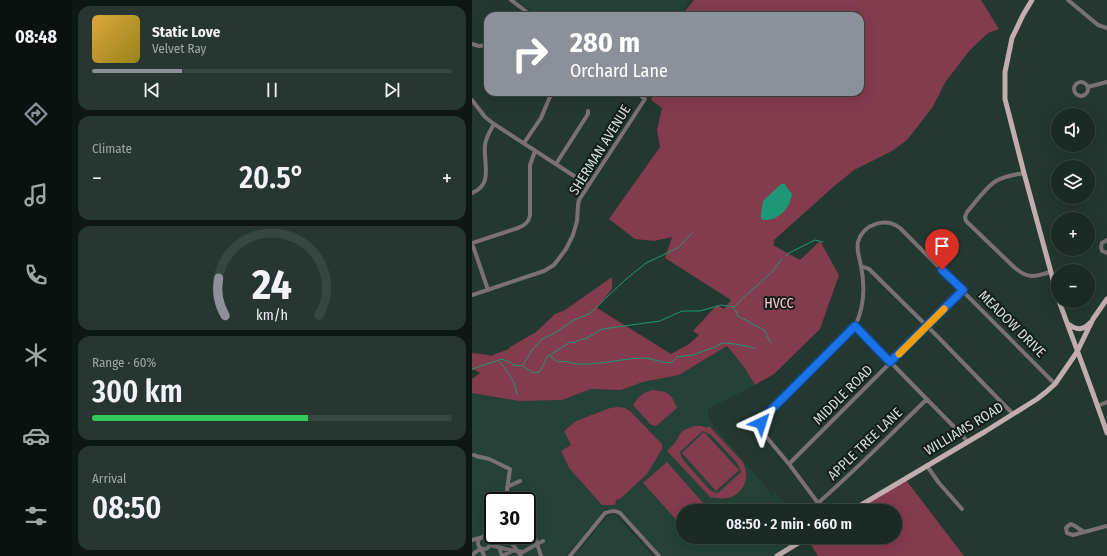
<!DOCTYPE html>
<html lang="en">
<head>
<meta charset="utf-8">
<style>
	:root { --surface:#1a2a24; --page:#273631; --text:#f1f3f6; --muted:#9fa7a6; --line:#384641; --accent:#8c9099 }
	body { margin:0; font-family:"Fira Sans Condensed",sans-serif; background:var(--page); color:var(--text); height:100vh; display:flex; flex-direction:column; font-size:15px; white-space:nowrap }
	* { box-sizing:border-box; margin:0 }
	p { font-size:13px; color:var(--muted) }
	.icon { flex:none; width:22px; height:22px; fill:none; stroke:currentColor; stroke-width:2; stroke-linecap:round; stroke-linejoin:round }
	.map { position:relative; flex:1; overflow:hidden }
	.details { display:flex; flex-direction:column; gap:6px; padding:6px; background:#0e1714; width:400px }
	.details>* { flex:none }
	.banner { position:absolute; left:12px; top:12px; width:380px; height:84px; border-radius:12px; box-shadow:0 4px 16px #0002,0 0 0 1px var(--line); background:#8c9099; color:#fff; overflow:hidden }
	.controls { position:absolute; left:579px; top:108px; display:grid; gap:8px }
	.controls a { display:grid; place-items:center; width:44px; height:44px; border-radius:50%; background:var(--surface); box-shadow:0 4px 16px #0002,0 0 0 1px var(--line); font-size:20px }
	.speed { position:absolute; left:12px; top:492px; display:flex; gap:8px; font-size:20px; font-weight:700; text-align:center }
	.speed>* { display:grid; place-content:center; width:52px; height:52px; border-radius:50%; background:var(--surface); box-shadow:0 4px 16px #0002,0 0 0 1px var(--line); line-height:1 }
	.speed .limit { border:2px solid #111; border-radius:6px; background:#fff; color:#111 }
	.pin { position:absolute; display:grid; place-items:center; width:34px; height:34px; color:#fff; margin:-41px -17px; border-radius:50% 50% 50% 0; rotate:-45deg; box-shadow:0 0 4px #0007 }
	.pin .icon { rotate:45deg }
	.me { position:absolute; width:44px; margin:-22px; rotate:41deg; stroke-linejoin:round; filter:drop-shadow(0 0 3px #0008) }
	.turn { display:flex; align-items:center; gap:14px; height:84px; padding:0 20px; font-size:18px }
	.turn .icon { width:52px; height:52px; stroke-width:2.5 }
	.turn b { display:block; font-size:28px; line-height:34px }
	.big { font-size:30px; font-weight:600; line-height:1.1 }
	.details .card { flex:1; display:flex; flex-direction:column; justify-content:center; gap:6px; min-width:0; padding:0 14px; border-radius:12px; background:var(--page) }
	.details .dial { align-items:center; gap:0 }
	.dial svg { height:104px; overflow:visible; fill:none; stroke:var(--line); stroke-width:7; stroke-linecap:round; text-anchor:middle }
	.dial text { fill:var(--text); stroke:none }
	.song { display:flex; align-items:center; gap:12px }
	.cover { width:48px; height:48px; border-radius:6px; background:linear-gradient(135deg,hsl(40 70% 55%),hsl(50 70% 35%)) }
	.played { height:4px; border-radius:2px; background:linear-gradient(90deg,var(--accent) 25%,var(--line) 25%) }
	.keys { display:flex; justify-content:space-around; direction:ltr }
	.heat { display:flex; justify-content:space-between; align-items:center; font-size:22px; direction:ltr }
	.charge { height:6px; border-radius:3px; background:linear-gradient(90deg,#34c759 60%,var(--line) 0) }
	.trip { position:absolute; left:204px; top:504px; width:226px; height:40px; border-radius:20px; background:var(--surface); box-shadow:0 4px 16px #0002,0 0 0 1px var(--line); font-weight:600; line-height:40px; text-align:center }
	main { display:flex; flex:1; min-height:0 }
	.menu { display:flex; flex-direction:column; width:72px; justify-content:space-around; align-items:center; background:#0a110e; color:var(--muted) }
	.menu .icon { width:28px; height:28px }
	.menu .on { color:var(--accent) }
	.menu b { font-size:18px; color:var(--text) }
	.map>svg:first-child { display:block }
	.built { fill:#244237; fill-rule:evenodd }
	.green { fill:#833b4e; fill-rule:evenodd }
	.water { fill:#1c9876 }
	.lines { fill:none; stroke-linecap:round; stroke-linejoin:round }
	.stream { stroke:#1c9876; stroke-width:1 }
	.minor { stroke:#7b7072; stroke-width:4 }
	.major { stroke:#c2acb0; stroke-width:5 }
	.route-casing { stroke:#114b97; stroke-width:10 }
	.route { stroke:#1a73e8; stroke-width:7 }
	.slow { stroke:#f59e0b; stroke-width:7 }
	.labels { text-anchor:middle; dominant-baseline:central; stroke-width:4; stroke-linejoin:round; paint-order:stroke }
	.street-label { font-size:14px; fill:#d2dfda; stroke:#141d19 }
	.park-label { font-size:14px; fill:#fccad4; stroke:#141d19 }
</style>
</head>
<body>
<main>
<nav class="menu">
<b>08:48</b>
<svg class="icon on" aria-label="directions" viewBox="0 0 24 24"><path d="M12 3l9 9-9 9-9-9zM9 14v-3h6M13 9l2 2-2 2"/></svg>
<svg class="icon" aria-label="music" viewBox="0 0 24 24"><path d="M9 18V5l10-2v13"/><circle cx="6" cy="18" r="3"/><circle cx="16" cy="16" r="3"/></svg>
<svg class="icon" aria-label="phone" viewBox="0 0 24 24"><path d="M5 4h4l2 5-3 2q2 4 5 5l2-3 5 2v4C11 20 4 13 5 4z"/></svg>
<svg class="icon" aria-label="climate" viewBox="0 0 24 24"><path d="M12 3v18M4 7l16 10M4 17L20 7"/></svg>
<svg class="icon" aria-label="car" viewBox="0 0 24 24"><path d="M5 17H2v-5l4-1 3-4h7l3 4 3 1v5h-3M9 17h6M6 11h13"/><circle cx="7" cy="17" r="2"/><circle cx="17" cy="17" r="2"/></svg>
<svg class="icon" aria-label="filters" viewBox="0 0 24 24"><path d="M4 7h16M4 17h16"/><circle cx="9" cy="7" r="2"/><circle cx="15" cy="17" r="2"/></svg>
</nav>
<section class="details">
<div class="card">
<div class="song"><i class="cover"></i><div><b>Static Love</b><p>Velvet Ray</p></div></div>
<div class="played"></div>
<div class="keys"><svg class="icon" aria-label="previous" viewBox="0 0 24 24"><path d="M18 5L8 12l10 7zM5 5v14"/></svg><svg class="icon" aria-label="pause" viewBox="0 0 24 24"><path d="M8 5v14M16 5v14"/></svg><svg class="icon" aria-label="next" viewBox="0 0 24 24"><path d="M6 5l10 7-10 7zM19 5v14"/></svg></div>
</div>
<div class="card"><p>Climate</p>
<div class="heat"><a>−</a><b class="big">20.5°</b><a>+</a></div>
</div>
<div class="card dial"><svg viewBox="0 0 100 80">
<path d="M14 69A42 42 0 1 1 86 69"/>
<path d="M14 69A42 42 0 0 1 9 40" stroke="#8c9099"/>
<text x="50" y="56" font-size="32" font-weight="700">24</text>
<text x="50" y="72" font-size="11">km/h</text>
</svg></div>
<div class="card"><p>Range · 60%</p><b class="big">300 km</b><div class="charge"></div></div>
<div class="card"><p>Arrival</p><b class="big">08:50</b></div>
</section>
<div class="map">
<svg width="635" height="556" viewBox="0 0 635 556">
	<rect width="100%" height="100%" fill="#233830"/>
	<path class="built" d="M46,0H215L214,7L206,16H67Z
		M255,346L272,367L283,385L236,409L237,420L289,481L300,496L304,493L319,511H211V537H331L300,556H190L156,519L146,510L135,509L131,512L94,556H0V393L47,401L89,400L119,389L149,390L171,382L207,375ZM21,501H55V535H21Z
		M143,515L181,556H103L135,516Z"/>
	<path class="green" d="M222,0H509L527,29L516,33L498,50L474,81L460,108L435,140L420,151L382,170L360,188L301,241L303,242L301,245L328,260L348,241L367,275L348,329L302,374L283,385L272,367L255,346L207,375L171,382L149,390L119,389L90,400L47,401L0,393V379L8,373L3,370H0V353L17,355L18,356L37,349L38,347L64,332L83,314L93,310L140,277V289L125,308L199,354L217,344L227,335L221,331L245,305L252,309L259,300L193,258L200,237L182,241L163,239L137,219L188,147L185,130L190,108L179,100L183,92H388V16H209Z
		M181,390C197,392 199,393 205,408L184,426L179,425L161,405C166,397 171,392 181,390Z
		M146,407L153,408L158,411L190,444V449L175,474L148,499L144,500L143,505H130L97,468L89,451L99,445L92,431L104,421L138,408Z
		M222,426H230L235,428L237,426L270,461C283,482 264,505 241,497L240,499L195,451L203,443L208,434L212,430ZM231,431L239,435L265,463L269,472L246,493L241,492L237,489L212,461L209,456L208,452Z
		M232,432L267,470L244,491L210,453Z
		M195,462L231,503L222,511H211V521L208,524L171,483Z
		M434,480L492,556H346L336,540L341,537H423V511H384Z"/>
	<path class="water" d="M309,184H313L315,188L320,194C319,198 318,203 316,206C311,215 298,223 289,219V214L291,201Z"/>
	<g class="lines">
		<path class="stream" d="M314,256L317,253L343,240L351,242
			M262,307L266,316L292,330L299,343
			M77,355L86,362C94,360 100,364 108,364C130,365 151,358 173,358C180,359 193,363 198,363C201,362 203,359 205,357L221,355L243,347L250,343L263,344L283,348
			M28,362C36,372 43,381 45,394
			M51,365L60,350L70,339L83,333L102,320L117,314L153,280L174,263L189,256L207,247L220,233
			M0,369L30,359L40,363L41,365L51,366L61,373L67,372L70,368L75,357L98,342L101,343L110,339H113L130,329L188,321L210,311H228L249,305L262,307L272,297L300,272L310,259"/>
		<path class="minor" d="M39,0L60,16
			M596,0L626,25L635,28
			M0,44L7,46L16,45
			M602 89a7 7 0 1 1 14 0a7 7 0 1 1-14 0Z
			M616,87L635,82
			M0,100L13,117L22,124L116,185
			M52,143L69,118L80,92
			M84,164L116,114V111
			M552,173C542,175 532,176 524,181C514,187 503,203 495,212L493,217L494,221L543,268C556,279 563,277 578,272
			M0,193C22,184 11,163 13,145C14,137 18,131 22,124
			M635,240L630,243L629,247L630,251L635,253
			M0,243L46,228C52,226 57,222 58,215V165L63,151
			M0,243L16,290
			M389,266L397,269L465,336L541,414
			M0,295L72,271L82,265L94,249L101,235L105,221L106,205L107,200L173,99L164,92
			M383,326L488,433L495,441
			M625,406L635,402
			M2,455C7,458 12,457 17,459C24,462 31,466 38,469L34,497V501
			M317,464L491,290
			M455,466L467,483L490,509
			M35,487L48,481
			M346,503C384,470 419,434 455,399
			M19,506L21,507
			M352,511L317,464L291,433C288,428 288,423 291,418L383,326C392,308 393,286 389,266C388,259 384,250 386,242C391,224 413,217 428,228L583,384
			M18,515L21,512
			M55,518L61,531L69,556
			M612,532L603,526L599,524L596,526L594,528L595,533L601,535L635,526
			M26,535C29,539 33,544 38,542
			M34,535L49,556
			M6 543a6 6 0 1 1 12 0a6 6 0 1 1-12 0Z
			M0,540L11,537L21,526
			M18,545L38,550L51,552L65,544L71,541
			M28,550L30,556L40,551
			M0,555L9,548L12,556
			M98,556L133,513C139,511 142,510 148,513L187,556"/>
		<path class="major" d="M560,0L551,15L540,38L533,72V99L552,173L586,298
			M587,301C603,345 620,389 635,433
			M596,324C604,330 611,331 618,323
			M379,511L514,431L565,399L574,392L583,384L605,352L621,319L635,299
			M305,556L336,537"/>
	</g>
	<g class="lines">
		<g class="route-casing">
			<path id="route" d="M289,423L291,418L383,326L418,362L491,290L470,270"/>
		</g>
		<use href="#route" class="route"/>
		<path class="slow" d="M427,354L472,309"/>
	</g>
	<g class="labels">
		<g class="street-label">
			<text transform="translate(128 150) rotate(-58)">SHERMAN AVENUE</text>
			<text transform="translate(540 324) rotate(45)">MEADOW DRIVE</text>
			<text transform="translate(371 395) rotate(-45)">MIDDLE ROAD</text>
			<text transform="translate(492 429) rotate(-31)">WILLIAMS ROAD</text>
			<text transform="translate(393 444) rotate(-44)">APPLE TREE LANE</text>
		</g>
		<g class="park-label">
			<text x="307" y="303">HVCC</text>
		</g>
	</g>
</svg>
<div class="controls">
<a><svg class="icon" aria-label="sound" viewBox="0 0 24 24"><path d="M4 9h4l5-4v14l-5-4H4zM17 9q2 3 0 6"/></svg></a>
<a><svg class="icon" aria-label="layers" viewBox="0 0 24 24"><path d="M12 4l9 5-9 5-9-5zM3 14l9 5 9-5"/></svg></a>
<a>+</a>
<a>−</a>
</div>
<div class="speed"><div class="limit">30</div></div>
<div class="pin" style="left:470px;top:270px;background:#d93025"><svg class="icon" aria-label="arrive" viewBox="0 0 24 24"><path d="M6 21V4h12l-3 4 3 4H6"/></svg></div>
<svg class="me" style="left:289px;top:423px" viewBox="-20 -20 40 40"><path d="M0-17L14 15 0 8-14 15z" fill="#1a73e8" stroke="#fff" stroke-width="4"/></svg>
<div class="trip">08:50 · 2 min · 660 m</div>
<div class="banner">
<div class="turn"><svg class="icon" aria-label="right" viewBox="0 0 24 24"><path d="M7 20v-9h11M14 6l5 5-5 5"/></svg><div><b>280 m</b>Orchard Lane</div></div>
</div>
</div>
</main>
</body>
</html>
